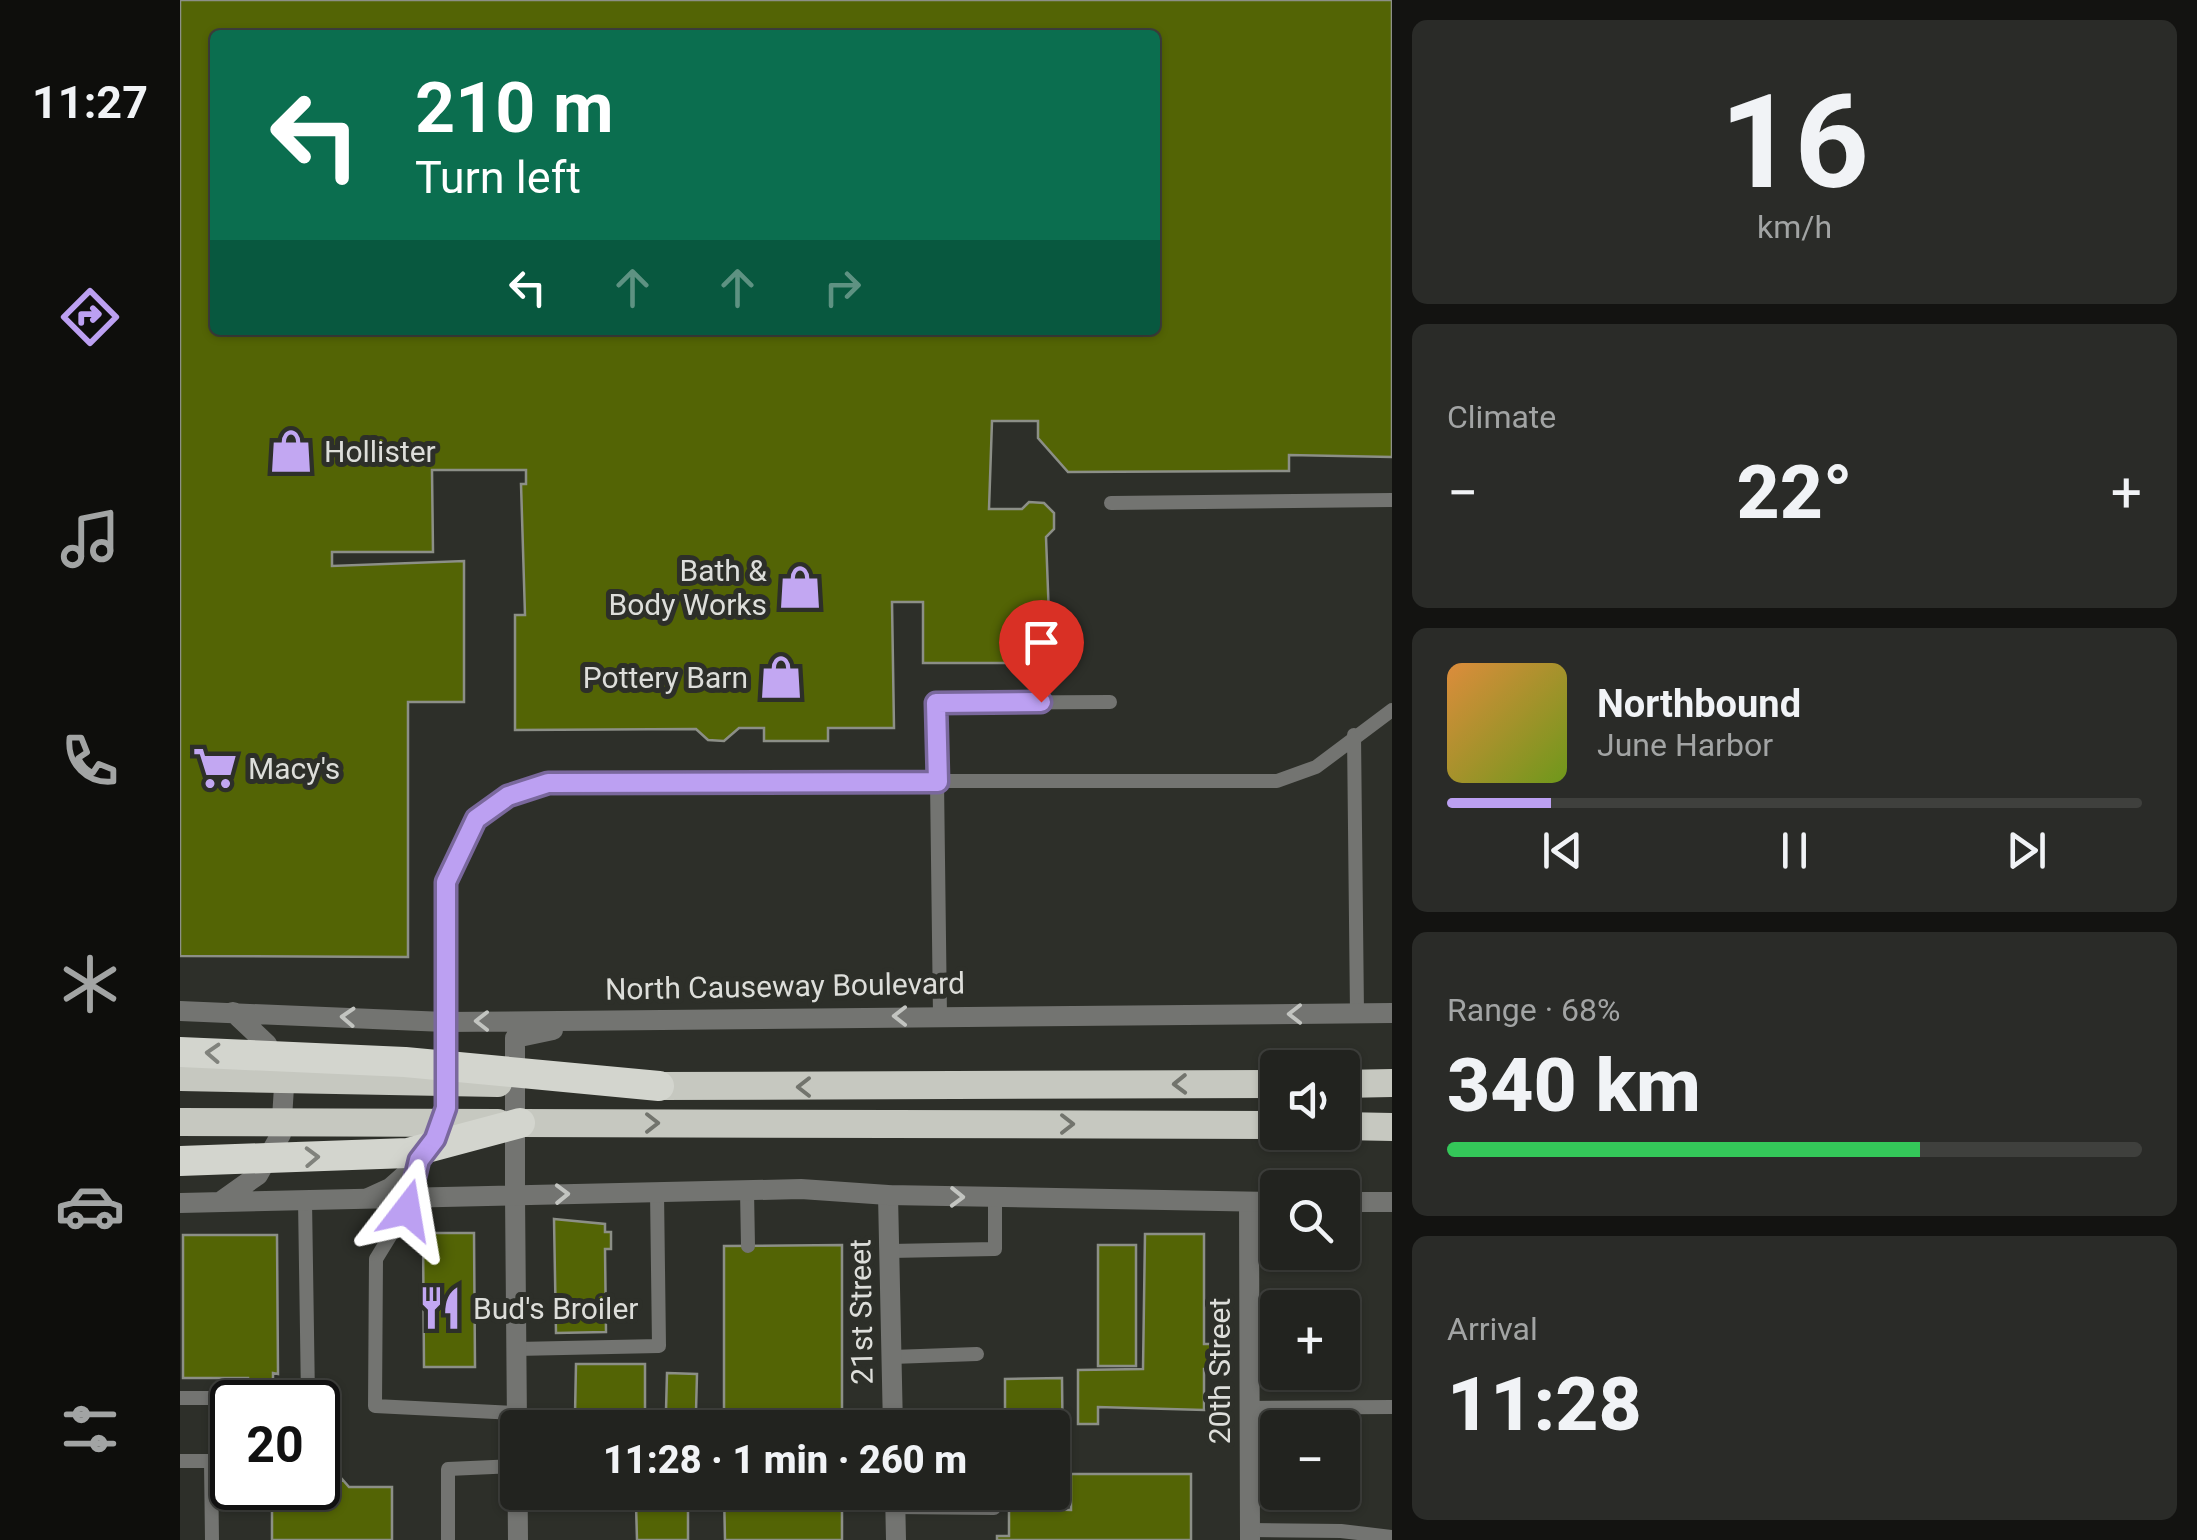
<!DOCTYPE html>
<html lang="en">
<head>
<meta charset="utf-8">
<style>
	:root { --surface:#22231f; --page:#2a2b28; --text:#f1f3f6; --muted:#a2a4a4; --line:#3f403d; --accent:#bca0f2 }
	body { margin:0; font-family:Roboto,sans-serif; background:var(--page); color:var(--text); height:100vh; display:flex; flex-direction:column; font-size:38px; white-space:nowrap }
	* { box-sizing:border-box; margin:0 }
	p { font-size:32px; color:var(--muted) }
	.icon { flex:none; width:55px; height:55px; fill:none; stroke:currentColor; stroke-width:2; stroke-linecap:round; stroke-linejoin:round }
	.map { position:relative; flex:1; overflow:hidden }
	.panel { display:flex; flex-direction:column; gap:20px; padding:20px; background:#131311; width:805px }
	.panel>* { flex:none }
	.top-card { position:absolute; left:30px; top:30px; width:950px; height:305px; border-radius:10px; box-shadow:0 2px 8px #0004,0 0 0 2px var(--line); background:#0b6e4f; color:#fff; overflow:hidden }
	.controls { position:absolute; left:1080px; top:1050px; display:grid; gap:20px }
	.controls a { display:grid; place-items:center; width:100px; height:100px; border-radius:10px; background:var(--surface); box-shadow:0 2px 8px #0004,0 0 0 2px var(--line); font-size:50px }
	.speed { position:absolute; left:30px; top:1380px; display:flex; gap:20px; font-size:50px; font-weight:700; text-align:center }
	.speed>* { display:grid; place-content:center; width:130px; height:130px; border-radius:50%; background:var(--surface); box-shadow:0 2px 8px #0004,0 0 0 2px var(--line); line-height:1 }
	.speed .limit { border:5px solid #111; border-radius:15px; background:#fff; color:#111 }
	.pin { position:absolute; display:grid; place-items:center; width:85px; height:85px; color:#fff; margin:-102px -42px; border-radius:50% 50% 50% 0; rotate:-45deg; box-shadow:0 0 10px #0007 }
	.pin .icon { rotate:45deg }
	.me { position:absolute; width:110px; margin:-55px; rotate:14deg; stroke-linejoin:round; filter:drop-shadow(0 0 8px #0008) }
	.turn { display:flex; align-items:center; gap:35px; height:210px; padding:0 40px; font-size:45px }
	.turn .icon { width:130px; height:130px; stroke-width:2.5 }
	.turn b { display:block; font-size:70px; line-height:85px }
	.lanes { display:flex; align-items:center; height:95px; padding:0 40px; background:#0003; justify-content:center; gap:50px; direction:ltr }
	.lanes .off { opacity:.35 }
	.big { font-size:75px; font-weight:800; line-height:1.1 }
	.panel .card { flex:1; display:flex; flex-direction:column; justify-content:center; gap:15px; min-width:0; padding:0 35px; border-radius:15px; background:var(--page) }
	.panel .dial { align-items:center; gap:0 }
	.dial b { font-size:130px; line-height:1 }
	.song { display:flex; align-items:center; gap:30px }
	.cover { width:120px; height:120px; border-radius:15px; background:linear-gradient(135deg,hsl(30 70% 55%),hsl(80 70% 35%)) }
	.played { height:10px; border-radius:5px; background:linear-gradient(90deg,var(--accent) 15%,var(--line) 15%) }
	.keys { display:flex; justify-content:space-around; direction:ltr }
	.heat { display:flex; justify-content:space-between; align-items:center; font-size:55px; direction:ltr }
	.charge { height:15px; border-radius:8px; background:linear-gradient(90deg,#34c759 68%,var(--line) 0) }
	.trip { position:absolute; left:320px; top:1410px; width:570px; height:100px; border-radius:10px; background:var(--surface); box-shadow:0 2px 8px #0004,0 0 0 2px var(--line); font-weight:800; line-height:100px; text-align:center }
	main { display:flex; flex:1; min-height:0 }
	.dock { display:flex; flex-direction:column; width:180px; justify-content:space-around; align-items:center; background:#0e0e0c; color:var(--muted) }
	.dock .icon { width:70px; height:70px }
	.dock .selected { color:var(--accent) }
	.dock b { font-size:45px; color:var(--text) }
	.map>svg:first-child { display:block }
	.building { fill:#536405; stroke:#8c8f87; stroke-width:2.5; fill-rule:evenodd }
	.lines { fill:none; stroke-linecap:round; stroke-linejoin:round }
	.service { stroke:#737471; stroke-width:14 }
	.minor { stroke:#737471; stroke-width:20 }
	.tertiary { stroke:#737471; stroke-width:20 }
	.trunk { stroke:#c6c8c0; stroke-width:28 }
	.trunk-bridge { stroke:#c6c8c0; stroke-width:28 }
	.motorway-bridge { stroke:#d3d5ce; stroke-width:30 }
	.oneway { stroke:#c2c4c0 }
	.oneway2 { stroke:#80827c }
	.oneway3 { stroke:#72746d }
	.route-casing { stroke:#7a689d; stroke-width:25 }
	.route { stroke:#bca0f2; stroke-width:18 }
	.labels { text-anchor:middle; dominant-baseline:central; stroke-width:10; stroke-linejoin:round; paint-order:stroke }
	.poi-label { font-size:30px; fill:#dddeda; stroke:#2d2f29; text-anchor:start }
	.street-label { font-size:30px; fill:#dddeda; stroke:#2d2f29 }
</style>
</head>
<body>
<main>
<nav class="dock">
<b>11:27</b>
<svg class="icon selected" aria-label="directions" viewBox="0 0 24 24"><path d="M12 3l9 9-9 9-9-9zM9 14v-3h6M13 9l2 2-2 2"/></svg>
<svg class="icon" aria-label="music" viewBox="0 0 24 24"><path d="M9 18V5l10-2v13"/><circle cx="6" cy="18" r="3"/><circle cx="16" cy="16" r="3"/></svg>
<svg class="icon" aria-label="phone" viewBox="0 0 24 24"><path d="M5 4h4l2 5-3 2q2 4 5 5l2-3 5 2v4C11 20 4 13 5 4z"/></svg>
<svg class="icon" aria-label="climate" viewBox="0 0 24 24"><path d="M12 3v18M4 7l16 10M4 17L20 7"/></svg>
<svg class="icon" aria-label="car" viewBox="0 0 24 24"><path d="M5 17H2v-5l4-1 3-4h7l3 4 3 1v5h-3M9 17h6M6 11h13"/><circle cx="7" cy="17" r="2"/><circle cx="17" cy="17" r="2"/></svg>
<svg class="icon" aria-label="filters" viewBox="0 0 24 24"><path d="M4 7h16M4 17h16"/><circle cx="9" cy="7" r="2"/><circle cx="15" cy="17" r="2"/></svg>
</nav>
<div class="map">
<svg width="1212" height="1540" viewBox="0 0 1212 1540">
	<rect width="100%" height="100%" fill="#2d2f29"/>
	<path class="building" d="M0,0H1212V457L1109,455V471L888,472L858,438V421H812L809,509H842L849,502L864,503L874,513V529L866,537L870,644L846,667L842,663H743V602H712L714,728H648V741H584V728H559L544,741L528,740L516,729L335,730V615H345L341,484H346V470H252L253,552H152V566L284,561V702H228V957L0,956ZM35,35H975V330H35Z
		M374,1219L425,1224V1232H431V1249H425L426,1332L376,1333Z
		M243,1233H294L295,1367H244Z
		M965,1234H1024V1344H1034V1369H1024V1410L918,1407V1424H898V1370L963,1369Z
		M3,1235H97L98,1374L93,1373V1402H68V1378H3Z
		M662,1245V1428H544V1246Z
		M918,1245H956V1366H918Z
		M396,1364H465V1415H395Z
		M487,1373L517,1374L516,1412L486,1411Z
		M882,1378L883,1470H872V1428H825V1379Z
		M891,1474H1011V1540H817V1536H829V1508L891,1510Z
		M162,1479L169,1487H212V1540H92V1488L157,1487Z
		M468,1492H508V1540H457L456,1504H468Z
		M544,1492H662V1540H545Z"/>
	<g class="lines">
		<path class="service" d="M931,503L1212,500
			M1174,735L1177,1013
			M760,1016L756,703L930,702
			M259,1127L266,1108V882L296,819L328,796L368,783L392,781H1097L1136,767L1212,710
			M239,1160L234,1197L196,1259L195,1406L337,1413
			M567,1190L568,1246
			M185,1196L209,1185L244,1154
			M710,1251L815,1249V1198
			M336,1349L479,1346L477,1192
			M712,1357L797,1354
			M0,1398H68
			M93,1398H128L125,1200
			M1069,1408L1212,1407
			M0,1461H31L32,1540
			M715,1507L814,1508
			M1070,1530L1161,1531L1212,1537
			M268,1540V1469L337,1466"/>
		<path class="minor" d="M335,1195L338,1540
			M708,1195L713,1428
			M1069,1202L1070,1540
			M715,1492L716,1540"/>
		<path class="tertiary" d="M0,1011L265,1022L1212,1013
			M335,1195V1038L373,1030
			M40,1202L78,1175L101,1134L104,1087L87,1044L53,1012
			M1162,1202H1212
			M0,1203L621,1189L708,1195L1098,1202"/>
		<path class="trunk" d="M1162,1084L1212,1083
			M479,1086L1098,1084
			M340,1123L1098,1125
			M1162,1126L1212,1127"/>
		<path class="trunk-bridge" d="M0,1077L318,1083
			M0,1122L318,1123"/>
		<path class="motorway-bridge" d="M0,1052L225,1062L479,1086
			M0,1161L228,1153L340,1123"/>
	</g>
	<defs><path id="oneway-chevron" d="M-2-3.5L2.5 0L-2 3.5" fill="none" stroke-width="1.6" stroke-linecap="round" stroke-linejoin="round" transform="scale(2.5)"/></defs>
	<g class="oneway">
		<use href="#oneway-chevron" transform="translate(1115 1014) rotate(180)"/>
		<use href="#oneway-chevron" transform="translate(720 1016) rotate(180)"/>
		<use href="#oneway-chevron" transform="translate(168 1017) rotate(-177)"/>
		<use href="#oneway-chevron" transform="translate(302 1021) rotate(180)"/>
		<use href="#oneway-chevron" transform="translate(382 1194) rotate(-1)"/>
		<use href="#oneway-chevron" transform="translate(777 1197) rotate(1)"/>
	</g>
	<g class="oneway2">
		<use href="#oneway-chevron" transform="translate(33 1053) rotate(-177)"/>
		<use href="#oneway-chevron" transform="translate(132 1157) rotate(-2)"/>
	</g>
	<g class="oneway3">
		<use href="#oneway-chevron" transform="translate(1000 1084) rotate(179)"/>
		<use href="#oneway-chevron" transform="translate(624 1087) rotate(-180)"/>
		<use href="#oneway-chevron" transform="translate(472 1123)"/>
		<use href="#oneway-chevron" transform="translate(887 1124)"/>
	</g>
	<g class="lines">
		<g class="route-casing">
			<path id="route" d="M227,1210L239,1160L255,1139L266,1108V882L296,819L328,796L368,783L758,782L756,703L861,702"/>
		</g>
		<use href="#route" class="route"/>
	</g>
	<defs>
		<g id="shop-bare" transform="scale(3.45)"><path d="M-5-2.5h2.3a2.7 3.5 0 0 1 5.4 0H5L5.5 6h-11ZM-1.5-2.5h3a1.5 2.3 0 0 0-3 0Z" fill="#c2a7f2" stroke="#2d2f29" stroke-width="2.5" paint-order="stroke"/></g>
		<g id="supermarket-bare" transform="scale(3.45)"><path d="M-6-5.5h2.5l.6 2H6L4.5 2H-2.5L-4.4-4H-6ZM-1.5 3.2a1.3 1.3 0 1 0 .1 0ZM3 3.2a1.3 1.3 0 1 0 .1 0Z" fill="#c2a7f2" stroke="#2d2f29" stroke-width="2.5" paint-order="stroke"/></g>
		<g id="restaurant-bare" transform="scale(3.45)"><path d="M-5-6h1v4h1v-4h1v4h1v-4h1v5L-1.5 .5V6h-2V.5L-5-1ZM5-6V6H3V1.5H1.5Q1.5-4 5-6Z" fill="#c2a7f2" stroke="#2d2f29" stroke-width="2.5" paint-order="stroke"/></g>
	</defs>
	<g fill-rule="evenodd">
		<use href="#shop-bare" x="111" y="451"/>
		<use href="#shop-bare" x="620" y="587"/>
		<use href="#shop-bare" x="601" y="677"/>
		<use href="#supermarket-bare" x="35" y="768"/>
		<use href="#restaurant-bare" x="260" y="1308"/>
	</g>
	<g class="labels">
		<g class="poi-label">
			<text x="144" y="451">Hollister</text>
			<text x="587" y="570" text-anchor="end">Bath &amp;<tspan x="587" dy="34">Body Works</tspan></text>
			<text x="568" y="677" text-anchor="end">Pottery Barn</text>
			<text x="68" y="768">Macy's</text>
			<text x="293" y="1308">Bud's Broiler</text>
		</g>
		<g class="street-label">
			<text transform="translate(605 986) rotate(-1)">North Causeway Boulevard</text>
			<text transform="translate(681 1312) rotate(-91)">21st Street</text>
			<text transform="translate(1039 1371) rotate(-90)">20th Street</text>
		</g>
	</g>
</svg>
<div class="controls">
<a><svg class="icon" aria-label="sound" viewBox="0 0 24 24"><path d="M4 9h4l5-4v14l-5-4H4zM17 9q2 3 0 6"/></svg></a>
<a><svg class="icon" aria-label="search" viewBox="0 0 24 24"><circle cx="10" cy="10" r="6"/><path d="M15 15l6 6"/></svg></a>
<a>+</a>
<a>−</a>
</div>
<div class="speed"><div class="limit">20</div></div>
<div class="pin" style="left:861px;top:702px;background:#d93025"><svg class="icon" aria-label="arrive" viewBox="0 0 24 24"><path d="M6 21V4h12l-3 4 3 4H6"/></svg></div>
<svg class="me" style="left:227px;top:1210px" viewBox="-20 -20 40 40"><path d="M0-17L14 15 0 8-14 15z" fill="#bca0f2" stroke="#fff" stroke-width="4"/></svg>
<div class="trip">11:28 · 1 min · 260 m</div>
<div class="top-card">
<div class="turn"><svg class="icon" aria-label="left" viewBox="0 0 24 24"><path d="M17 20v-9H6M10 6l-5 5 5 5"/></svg><div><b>210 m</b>Turn left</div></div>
<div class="lanes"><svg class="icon" aria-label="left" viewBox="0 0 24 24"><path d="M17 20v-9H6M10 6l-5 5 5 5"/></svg><svg class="icon off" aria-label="ahead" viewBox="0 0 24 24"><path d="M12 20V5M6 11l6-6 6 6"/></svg><svg class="icon off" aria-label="ahead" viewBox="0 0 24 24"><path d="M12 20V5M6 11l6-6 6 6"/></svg><svg class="icon off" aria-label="right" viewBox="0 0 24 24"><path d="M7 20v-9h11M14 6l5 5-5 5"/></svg></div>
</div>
</div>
<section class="panel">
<div class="card dial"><b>16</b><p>km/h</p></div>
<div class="card"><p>Climate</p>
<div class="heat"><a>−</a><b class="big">22°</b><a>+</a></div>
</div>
<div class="card">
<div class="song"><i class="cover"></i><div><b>Northbound</b><p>June Harbor</p></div></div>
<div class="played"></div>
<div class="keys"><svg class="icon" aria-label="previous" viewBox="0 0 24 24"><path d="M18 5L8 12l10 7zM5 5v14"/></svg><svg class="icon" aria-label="pause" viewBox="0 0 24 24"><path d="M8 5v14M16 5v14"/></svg><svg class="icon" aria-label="next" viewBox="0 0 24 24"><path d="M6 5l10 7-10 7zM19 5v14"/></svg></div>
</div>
<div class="card"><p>Range · 68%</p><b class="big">340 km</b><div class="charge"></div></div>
<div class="card"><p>Arrival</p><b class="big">11:28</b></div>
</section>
</main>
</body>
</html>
